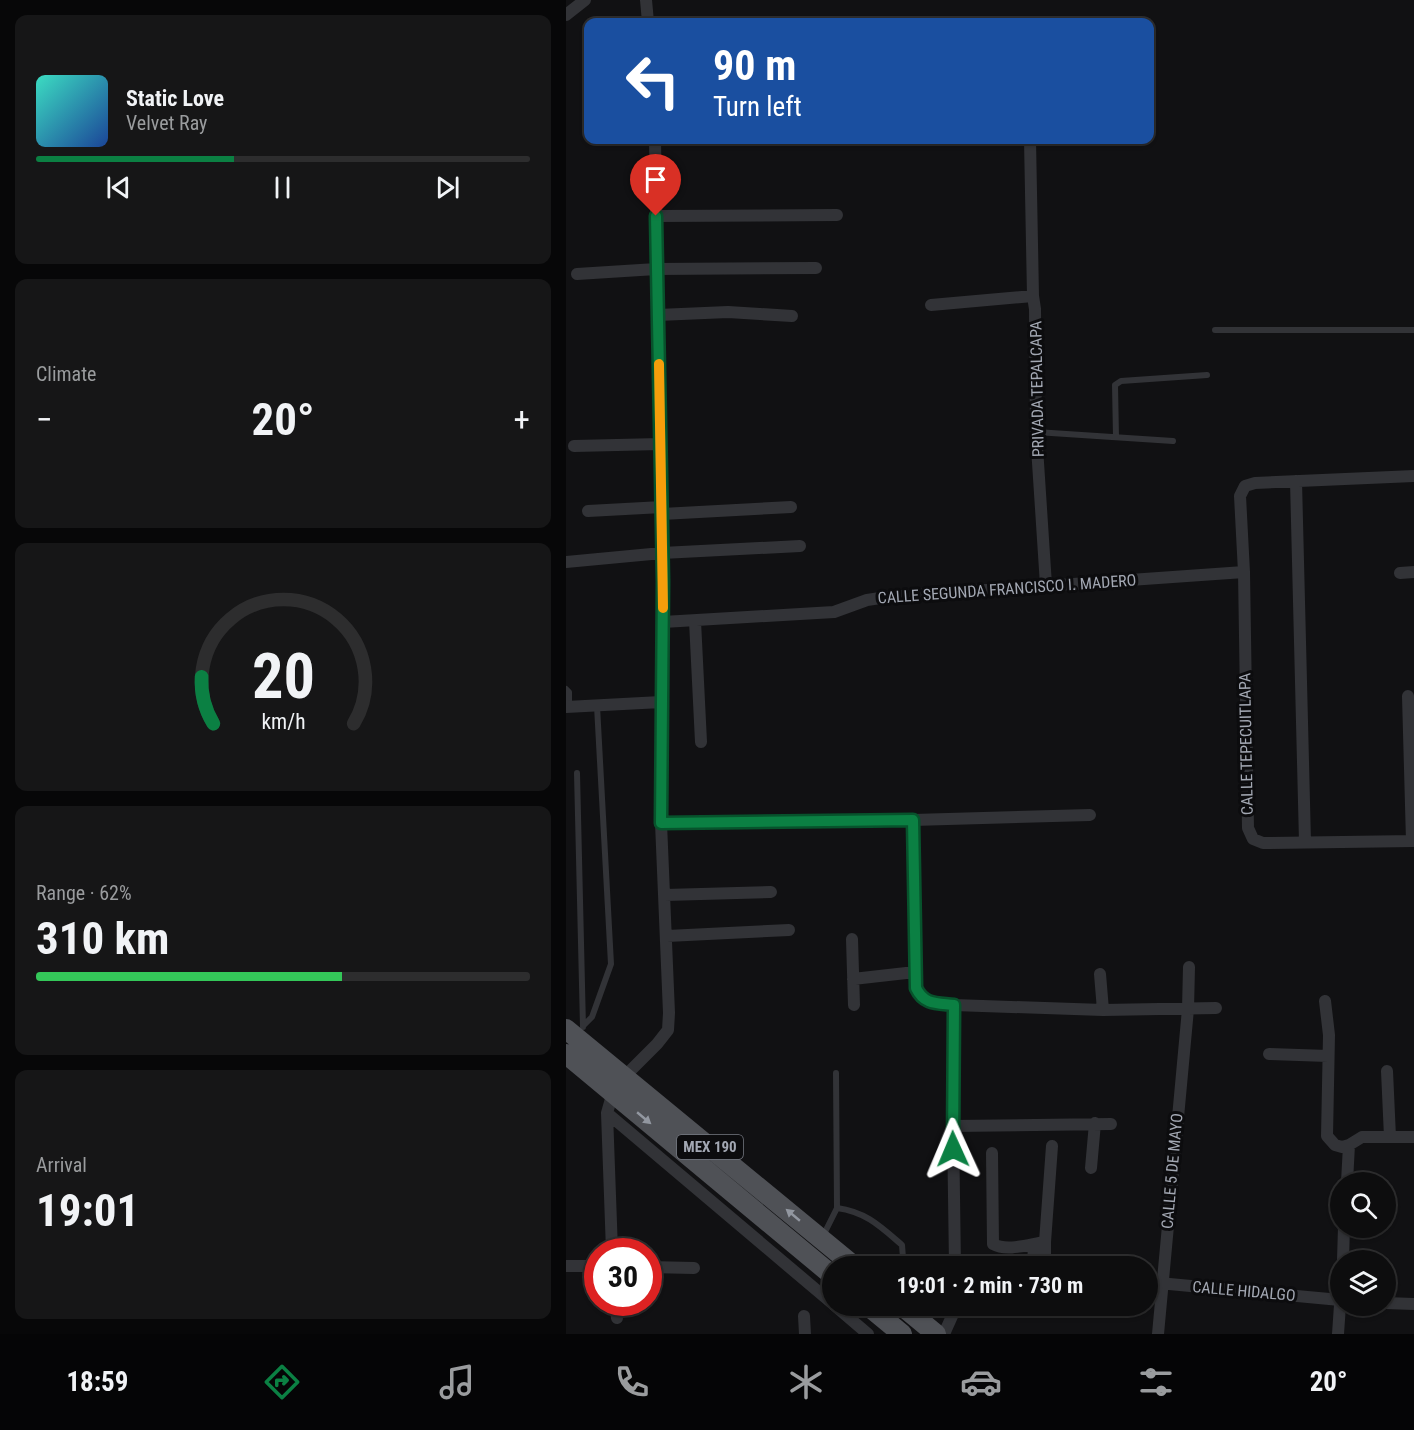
<!DOCTYPE html>
<html lang="en">
<head>
<meta charset="utf-8">
<style>
	:root { --surface:#0d0d0e; --page:#161617; --text:#f1f3f6; --muted:#9a9c9e; --line:#2d2d2e; --accent:#0b8043 }
	body { margin:0; font-family:"Roboto Condensed",sans-serif; background:var(--page); color:var(--text); height:100vh; display:flex; flex-direction:column; font-size:22px; white-space:nowrap }
	* { box-sizing:border-box; margin:0 }
	p { font-size:20px; color:var(--muted) }
	.icon { flex:none; width:33px; height:33px; fill:none; stroke:currentColor; stroke-width:2; stroke-linecap:round; stroke-linejoin:round }
	.map { position:relative; flex:1; overflow:hidden }
	.sheet { display:flex; flex-direction:column; gap:15px; padding:15px; background:#070708; width:566px }
	.sheet>* { flex:none }
	.top-card { position:absolute; left:18px; top:18px; width:570px; height:126px; border-radius:12px; box-shadow:0 2px 4px #0004,0 0 0 2px var(--line); background:#1a4fa0; color:#fff; overflow:hidden }
	.controls { position:absolute; left:764px; top:1172px; display:grid; gap:12px }
	.controls a { display:grid; place-items:center; width:66px; height:66px; border-radius:50%; background:var(--surface); box-shadow:0 2px 4px #0004,0 0 0 2px var(--line); font-size:30px }
	.speed { position:absolute; left:18px; top:1238px; display:flex; gap:12px; font-size:30px; font-weight:700; text-align:center }
	.speed>* { display:grid; place-content:center; width:78px; height:78px; border-radius:50%; background:var(--surface); box-shadow:0 2px 4px #0004,0 0 0 2px var(--line); line-height:1 }
	.speed .limit { border:9px solid #d22; background:#fff; color:#111 }
	.pin { position:absolute; display:grid; place-items:center; width:51px; height:51px; color:#fff; margin:-62px -26px; border-radius:50% 50% 50% 0; rotate:-45deg; box-shadow:0 0 6px #0007 }
	.pin .icon { rotate:45deg }
	.me { position:absolute; width:66px; margin:-33px; rotate:359deg; stroke-linejoin:round; filter:drop-shadow(0 0 4px #0008) }
	.turn { display:flex; align-items:center; gap:21px; height:126px; padding:0 30px; font-size:27px }
	.turn .icon { width:78px; height:78px; stroke-width:2.5 }
	.turn b { display:block; font-size:42px; line-height:51px }
	.big { font-size:45px; font-weight:700; line-height:1.1 }
	.sheet .widget { flex:1; display:flex; flex-direction:column; justify-content:center; gap:9px; min-width:0; padding:0 21px; border-radius:12px; background:var(--page) }
	.sheet .dial { align-items:center; gap:0 }
	.dial svg { height:156px; overflow:visible; fill:none; stroke:var(--line); stroke-width:7; stroke-linecap:round; text-anchor:middle }
	.dial text { fill:var(--text); stroke:none }
	.song { display:flex; align-items:center; gap:18px }
	.cover { width:72px; height:72px; border-radius:9px; background:linear-gradient(135deg,hsl(170 70% 55%),hsl(220 70% 35%)) }
	.played { height:6px; border-radius:3px; background:linear-gradient(90deg,var(--accent) 40%,var(--line) 40%) }
	.keys { display:flex; justify-content:space-around; direction:ltr }
	.heat { display:flex; justify-content:space-between; align-items:center; font-size:33px; direction:ltr }
	.charge { height:9px; border-radius:4px; background:linear-gradient(90deg,#34c759 62%,var(--line) 0) }
	.trip { position:absolute; left:256px; top:1256px; width:336px; height:60px; border-radius:30px; background:var(--surface); box-shadow:0 2px 4px #0004,0 0 0 2px var(--line); font-weight:700; line-height:60px; text-align:center }
	.dock { display:flex; height:96px; justify-content:space-around; align-items:center; background:#050506; color:var(--muted) }
	.dock .icon { width:42px; height:42px }
	.dock .selected { color:var(--accent) }
	.dock b { font-size:27px; color:var(--text) }
	main { display:flex; flex:1; min-height:0 }
	.map>svg:first-child { display:block }
	.lines { fill:none; stroke-linecap:round; stroke-linejoin:round }
	.lane { stroke:#323337; stroke-width:6 }
	.street { stroke:#323337; stroke-width:12 }
	.primary { stroke:#4f5156; stroke-width:20 }
	.oneway { fill:#9297a0 }
	.route-casing { stroke:#07532c; stroke-width:15 }
	.route { stroke:#0b8043; stroke-width:10 }
	.slow { stroke:#f59e0b; stroke-width:10 }
	.labels { text-anchor:middle; dominant-baseline:central; stroke-width:6; stroke-linejoin:round; paint-order:stroke }
	.shield { fill:#0c0c0e; stroke:#767982; stroke-width:1.5 }
	.shield-label { font-size:15px; font-weight:bold; fill:#a3a8b3 }
	.street-label { font-size:16px; fill:#a3a8b3; stroke:#0c0c0e }
</style>
</head>
<body>
<main>
<section class="sheet">
<div class="widget">
<div class="song"><i class="cover"></i><div><b>Static Love</b><p>Velvet Ray</p></div></div>
<div class="played"></div>
<div class="keys"><svg class="icon" aria-label="previous" viewBox="0 0 24 24"><path d="M18 5L8 12l10 7zM5 5v14"/></svg><svg class="icon" aria-label="pause" viewBox="0 0 24 24"><path d="M8 5v14M16 5v14"/></svg><svg class="icon" aria-label="next" viewBox="0 0 24 24"><path d="M6 5l10 7-10 7zM19 5v14"/></svg></div>
</div>
<div class="widget"><p>Climate</p>
<div class="heat"><a>−</a><b class="big">20°</b><a>+</a></div>
</div>
<div class="widget dial"><svg viewBox="0 0 100 80">
<path d="M14 69A42 42 0 1 1 86 69"/>
<path d="M14 69A42 42 0 0 1 8 45" stroke="#0b8043"/>
<text x="50" y="56" font-size="32" font-weight="700">20</text>
<text x="50" y="72" font-size="11">km/h</text>
</svg></div>
<div class="widget"><p>Range · 62%</p><b class="big">310 km</b><div class="charge"></div></div>
<div class="widget"><p>Arrival</p><b class="big">19:01</b></div>
</section>
<div class="map">
<svg width="849" height="1334" viewBox="0 0 849 1334">
	<rect width="100%" height="100%" fill="#111113"/>
	<g class="lines">
		<path class="lane" d="M649,330H849
			M470,432L607,441
			M550,437L549,385L555,381L641,375
			M0,689L3,692V706
			M11,773L17,1027
			M18,1025L26,1017L45,964L31,706
			M270,1073L271,1208
			M257,1236L271,1208C300,1212 314,1226 336,1245L337,1258L335,1266"/>
		<path class="street" d="M80,0L82,22
			M0,15L19,0
			M464,140L467,296L469,309L470,432L480,585
			M90,216L271,215
			M11,274L90,269L250,268
			M365,305L467,296
			M92,315L162,312L226,316
			M8,446L94,444
			M849,476L689,483L679,486L674,496L678,572L682,828L687,839L697,843L849,841
			M730,481L739,842
			M22,511L96,507
			M96,514L225,507
			M0,562L96,553L234,546
			M834,573L849,572
			M129,621L135,742
			M97,622L268,612L301,600L321,597L678,572
			M842,696L846,841
			M0,707L95,702
			M347,820L350,988L354,996L362,1001L388,1005L537,1010L650,1008
			M95,823L347,820L524,815
			M99,895L205,892
			M101,936L223,930
			M286,939L288,1005
			M534,974L537,1010
			M287,979L349,972
			M759,1001L763,1035L761,1136L769,1145L776,1147L783,1145L796,1137H849
			M388,1005L387,1126L389,1266
			M703,1054L762,1056
			M821,1071L824,1137
			M41,1113L267,1304
			M387,1126L545,1124
			M426,1153L427,1244C441,1252 464,1244 479,1242L486,1146
			M525,1168L529,1123
			M781,1182L783,1145
			M46,1251L41,1113L47,1092L59,1076L91,1044L102,1030L103,1013L95,823L97,622L89,140
			M777,1260L778,1227
			M389,1264L419,1266
			M0,1266H32
			M467,1266L468,1244
			M479,1266V1242
			M82,1267L128,1268
			M582,1282L774,1300
			M49,1302L51,1318
			M819,1303L849,1304
			M268,1305L302,1334
			M238,1316L239,1334
			M378,1334L391,1305
			M592,1334L622,1009L623,967
			M772,1334L774,1305"/>
		<path class="primary" d="M0,1029L288,1266
			M0,1054L267,1276
			M301,1305L336,1334
			M335,1305L370,1334"/>
	</g>
	<defs><path id="oneway-solid" d="M-6-.8H1V-3.2L6.5 0L1 3.2V.8H-6Z" transform="scale(1.5)"/></defs>
	<g class="oneway">
		<use href="#oneway-solid" transform="translate(78 1118) rotate(40)"/>
		<use href="#oneway-solid" transform="translate(227 1215) rotate(-140)"/>
	</g>
	<g class="lines">
		<g class="route-casing">
			<path id="route" d="M90,216L97,581L95,823L347,820L350,988C358,1005 371,1003 388,1005L387,1149"/>
		</g>
		<use href="#route" class="route"/>
		<path class="slow" d="M93,364L97,608"/>
	</g>
	<g class="labels">
		<rect class="shield" x="111" y="1135" width="66" height="24" rx="4.5"/>
		<g class="shield-label">
			<text x="144" y="1147">MEX 190</text>
		</g>
		<g class="street-label">
			<text transform="translate(471 389) rotate(-91)">PRIVADA TEPALCAPA</text>
			<text transform="translate(441 589) rotate(-4)">CALLE SEGUNDA FRANCISCO I. MADERO</text>
			<text transform="translate(680 744) rotate(-91)">CALLE TEPECUITLAPA</text>
			<text transform="translate(606 1171) rotate(-85)">CALLE 5 DE MAYO</text>
			<text transform="translate(678 1291) rotate(5)">CALLE HIDALGO</text>
		</g>
	</g>
</svg>
<div class="controls">
<a><svg class="icon" aria-label="search" viewBox="0 0 24 24"><circle cx="10" cy="10" r="6"/><path d="M15 15l6 6"/></svg></a>
<a><svg class="icon" aria-label="layers" viewBox="0 0 24 24"><path d="M12 4l9 5-9 5-9-5zM3 14l9 5 9-5"/></svg></a>
</div>
<div class="speed"><div class="limit">30</div></div>
<div class="pin" style="left:90px;top:216px;background:#d93025"><svg class="icon" aria-label="arrive" viewBox="0 0 24 24"><path d="M6 21V4h12l-3 4 3 4H6"/></svg></div>
<svg class="me" style="left:387px;top:1149px" viewBox="-20 -20 40 40"><path d="M0-17L14 15 0 8-14 15z" fill="#0b8043" stroke="#fff" stroke-width="4"/></svg>
<div class="trip">19:01 · 2 min · 730 m</div>
<div class="top-card">
<div class="turn"><svg class="icon" aria-label="left" viewBox="0 0 24 24"><path d="M17 20v-9H6M10 6l-5 5 5 5"/></svg><div><b>90 m</b>Turn left</div></div>
</div>
</div>
</main>
<nav class="dock">
<b>18:59</b>
<svg class="icon selected" aria-label="directions" viewBox="0 0 24 24"><path d="M12 3l9 9-9 9-9-9zM9 14v-3h6M13 9l2 2-2 2"/></svg>
<svg class="icon" aria-label="music" viewBox="0 0 24 24"><path d="M9 18V5l10-2v13"/><circle cx="6" cy="18" r="3"/><circle cx="16" cy="16" r="3"/></svg>
<svg class="icon" aria-label="phone" viewBox="0 0 24 24"><path d="M5 4h4l2 5-3 2q2 4 5 5l2-3 5 2v4C11 20 4 13 5 4z"/></svg>
<svg class="icon" aria-label="climate" viewBox="0 0 24 24"><path d="M12 3v18M4 7l16 10M4 17L20 7"/></svg>
<svg class="icon" aria-label="car" viewBox="0 0 24 24"><path d="M5 17H2v-5l4-1 3-4h7l3 4 3 1v5h-3M9 17h6M6 11h13"/><circle cx="7" cy="17" r="2"/><circle cx="17" cy="17" r="2"/></svg>
<svg class="icon" aria-label="filters" viewBox="0 0 24 24"><path d="M4 7h16M4 17h16"/><circle cx="9" cy="7" r="2"/><circle cx="15" cy="17" r="2"/></svg>
<b>20°</b>
</nav>
</body>
</html>
